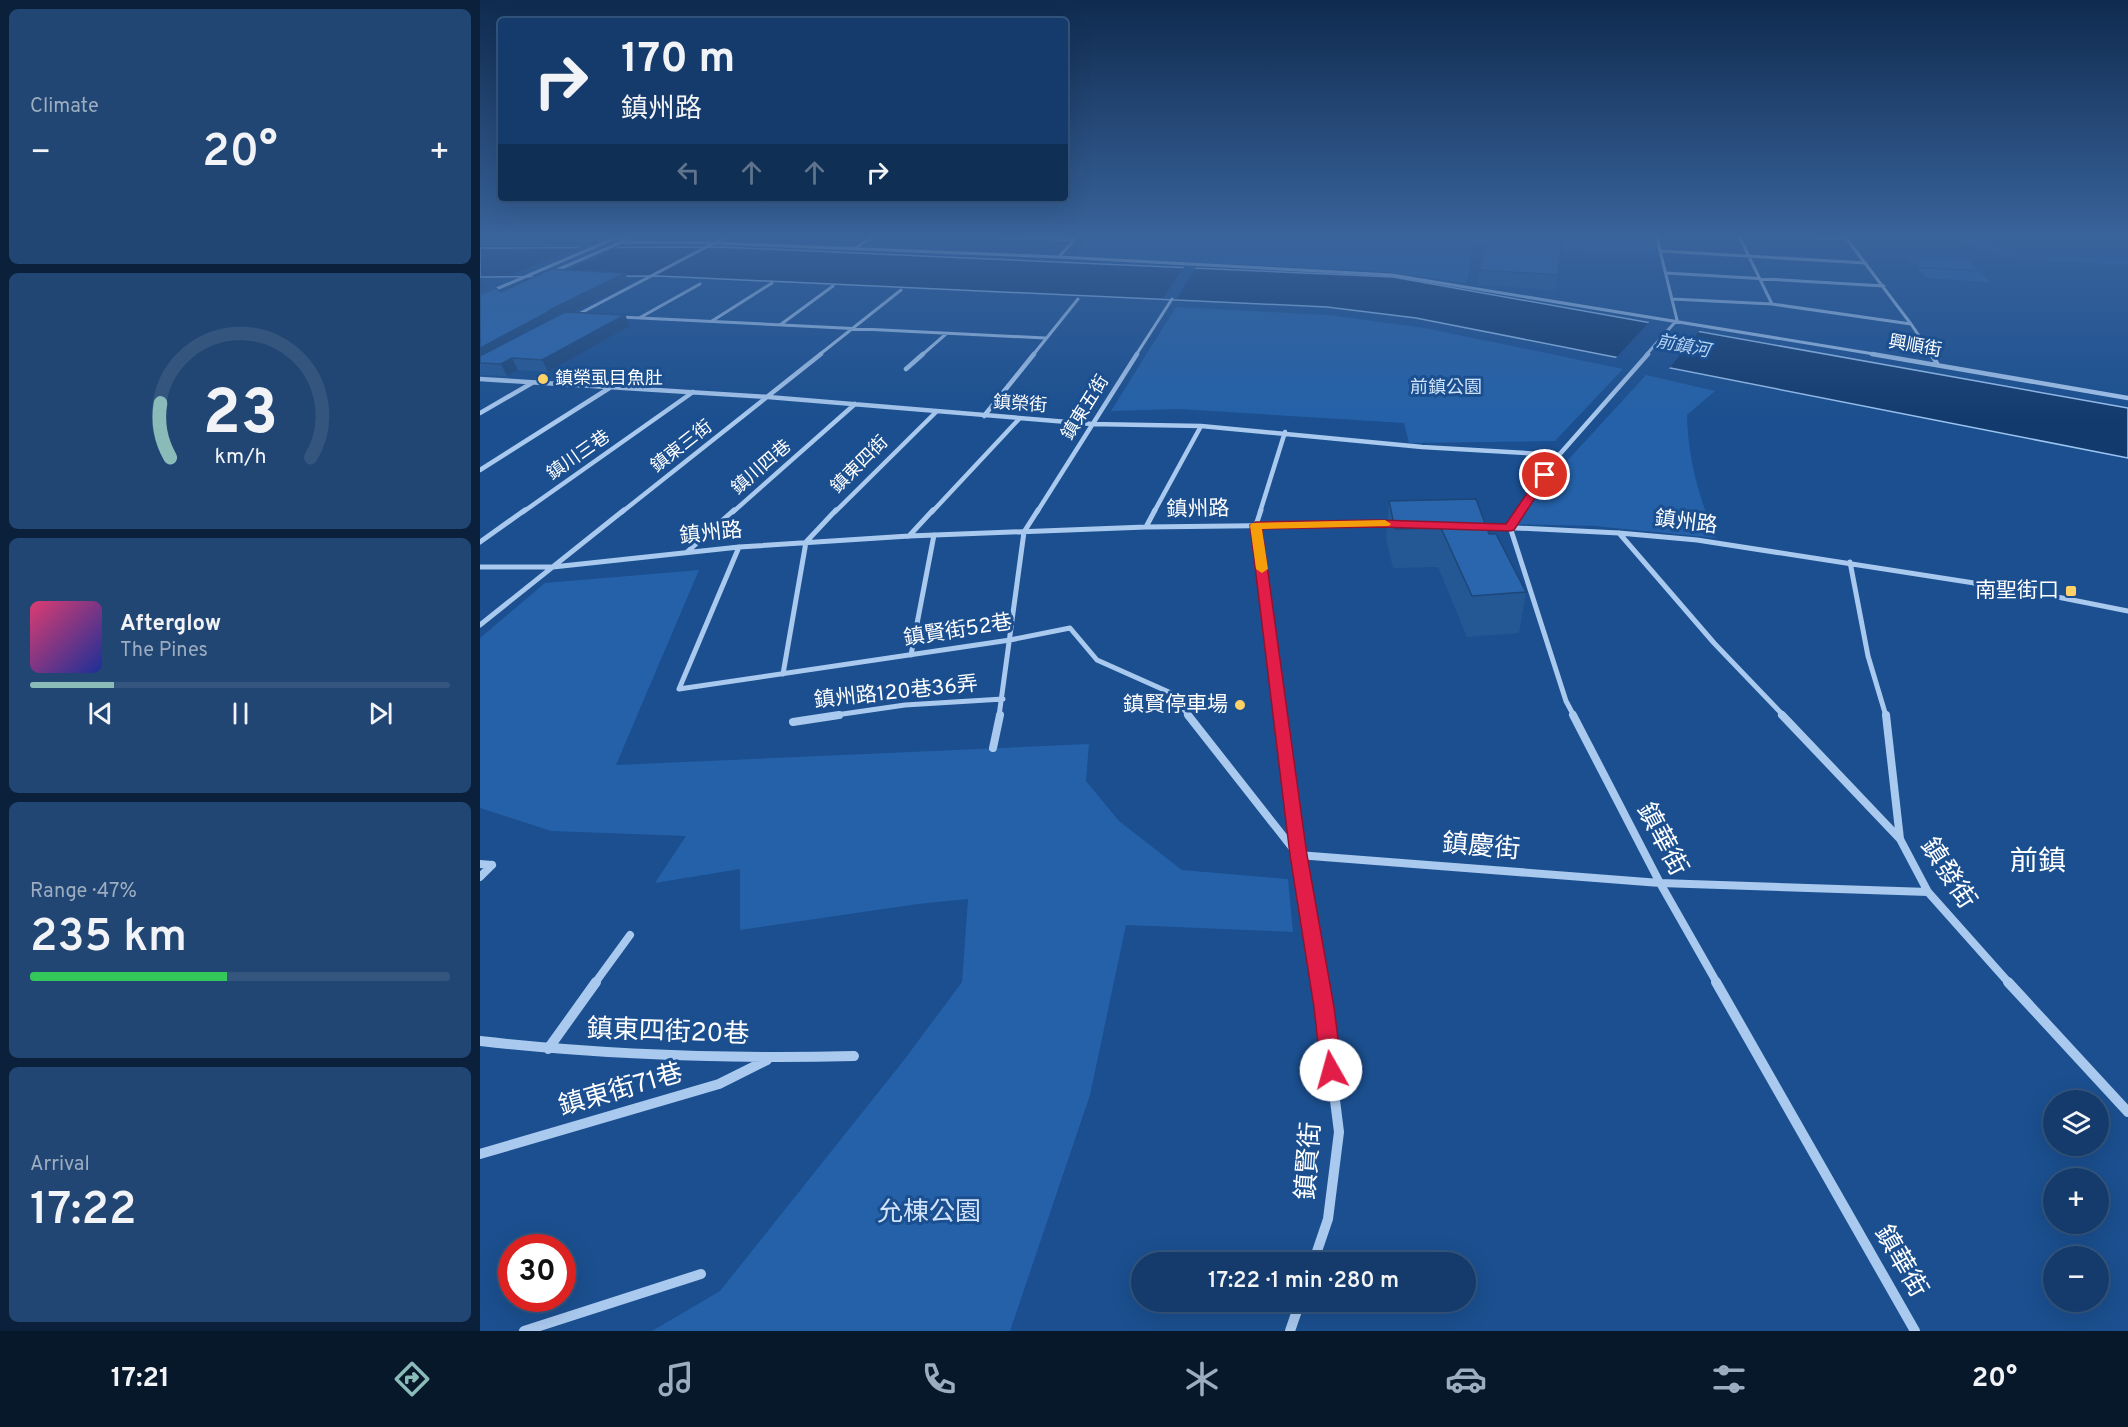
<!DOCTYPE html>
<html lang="en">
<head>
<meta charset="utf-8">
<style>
	:root { --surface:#143b6b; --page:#214673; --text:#f1f3f6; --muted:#9dadc1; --line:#33557e; --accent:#8bbbb9 }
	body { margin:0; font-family:Overpass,"Noto Sans TC",sans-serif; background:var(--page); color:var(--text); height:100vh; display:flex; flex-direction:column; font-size:22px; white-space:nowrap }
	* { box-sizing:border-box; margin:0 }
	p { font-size:20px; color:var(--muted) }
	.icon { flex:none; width:33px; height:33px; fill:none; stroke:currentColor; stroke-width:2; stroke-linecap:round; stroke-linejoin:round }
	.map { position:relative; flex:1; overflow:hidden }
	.drawer { display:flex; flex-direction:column; gap:9px; padding:9px; background:#0b203b; width:480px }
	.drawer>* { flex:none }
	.banner { position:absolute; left:18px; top:18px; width:570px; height:183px; border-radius:6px; box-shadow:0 6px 24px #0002,0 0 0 2px var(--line); background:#143b6b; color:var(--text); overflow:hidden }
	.fabs { position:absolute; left:1563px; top:1090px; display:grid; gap:12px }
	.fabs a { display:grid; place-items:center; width:66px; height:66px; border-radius:50%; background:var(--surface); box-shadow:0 6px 24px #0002,0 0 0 2px var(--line); font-size:30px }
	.speed { position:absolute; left:18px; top:1234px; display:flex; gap:12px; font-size:30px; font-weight:700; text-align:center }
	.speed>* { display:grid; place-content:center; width:78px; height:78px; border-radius:50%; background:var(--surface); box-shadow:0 6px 24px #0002,0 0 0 2px var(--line); line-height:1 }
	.speed .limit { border:9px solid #d22; background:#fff; color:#111 }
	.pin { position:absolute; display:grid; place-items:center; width:51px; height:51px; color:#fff; margin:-26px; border:3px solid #fff; border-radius:50%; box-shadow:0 2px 6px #0007 }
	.me { position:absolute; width:66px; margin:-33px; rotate:353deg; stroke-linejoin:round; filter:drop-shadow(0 0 4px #0008) }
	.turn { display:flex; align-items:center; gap:21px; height:126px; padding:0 24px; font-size:27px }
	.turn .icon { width:78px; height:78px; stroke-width:2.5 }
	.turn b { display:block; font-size:42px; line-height:51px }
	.lanes { display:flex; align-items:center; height:57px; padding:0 24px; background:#0003; justify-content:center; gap:30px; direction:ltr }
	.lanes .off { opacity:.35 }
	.big { font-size:45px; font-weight:600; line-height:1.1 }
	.drawer .tile { flex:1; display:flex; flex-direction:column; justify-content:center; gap:9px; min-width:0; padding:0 21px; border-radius:9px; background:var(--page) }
	.drawer .dial { align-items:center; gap:0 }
	.dial svg { height:156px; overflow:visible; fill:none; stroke:var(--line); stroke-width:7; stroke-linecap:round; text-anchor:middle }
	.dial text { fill:var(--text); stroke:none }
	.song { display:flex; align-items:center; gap:18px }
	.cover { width:72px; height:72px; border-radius:9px; background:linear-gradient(135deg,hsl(340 70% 55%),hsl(230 70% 35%)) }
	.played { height:6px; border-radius:3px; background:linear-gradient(90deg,var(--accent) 20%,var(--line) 20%) }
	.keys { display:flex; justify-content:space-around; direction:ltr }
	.heat { display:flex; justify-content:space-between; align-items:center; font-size:33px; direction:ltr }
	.charge { height:9px; border-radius:4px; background:linear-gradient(90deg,#34c759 47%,var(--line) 0) }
	.trip { position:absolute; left:651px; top:1252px; width:345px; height:60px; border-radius:30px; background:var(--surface); box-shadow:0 6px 24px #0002,0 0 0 2px var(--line); font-weight:600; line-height:60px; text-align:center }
	.dock { display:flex; height:96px; justify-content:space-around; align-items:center; background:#08182b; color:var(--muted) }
	.dock .icon { width:42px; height:42px }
	.dock .current { color:var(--accent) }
	.dock b { font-size:27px; color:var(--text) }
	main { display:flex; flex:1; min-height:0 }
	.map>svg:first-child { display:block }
	.green { fill:#2461a8 }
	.water { fill:#123a6d; stroke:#9cc4f0; stroke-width:1.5 }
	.pier { fill:#1b4f8f }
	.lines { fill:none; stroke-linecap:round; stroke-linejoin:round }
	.minor-far4 { stroke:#a9c9ee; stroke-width:3 }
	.minor-far3 { stroke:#a9c9ee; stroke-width:4.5 }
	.minor-far2 { stroke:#a9c9ee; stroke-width:5 }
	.minor-far1 { stroke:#a9c9ee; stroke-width:8 }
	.minor { stroke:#a9c9ee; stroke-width:10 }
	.wall { fill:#245895 }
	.shaded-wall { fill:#1d4779 }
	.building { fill:#2a66ad; stroke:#1d4779; stroke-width:1.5 }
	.route { fill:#e11d48; stroke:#92132f; stroke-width:1.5 }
	.slow { fill:#f59e0b }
	.poi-dot { fill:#ffd166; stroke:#1b4f8f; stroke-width:2 }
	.labels { text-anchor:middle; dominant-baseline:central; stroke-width:6; stroke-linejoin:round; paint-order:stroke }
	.far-water-label { font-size:18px; font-style:italic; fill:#b5d3f5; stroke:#1b4f8f }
	.far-street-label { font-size:18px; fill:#fff; stroke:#1b4f8f }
	.far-poi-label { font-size:18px; fill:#fff; stroke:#1b4f8f; text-anchor:start }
	.far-park-label { font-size:18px; fill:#cfe3fa; stroke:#1b4f8f }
	.street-label { font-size:21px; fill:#fff; stroke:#1b4f8f }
	.poi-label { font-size:21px; fill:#fff; stroke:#1b4f8f; text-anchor:end }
	.near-street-label { font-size:26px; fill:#fff; stroke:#1b4f8f }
	.near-park-label { font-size:26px; fill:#cfe3fa; stroke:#1b4f8f }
	.near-quarter-label { font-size:28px; fill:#fff; stroke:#1b4f8f }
</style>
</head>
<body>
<main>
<section class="drawer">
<div class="tile"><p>Climate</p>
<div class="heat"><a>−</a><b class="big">20°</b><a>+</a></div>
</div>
<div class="tile dial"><svg viewBox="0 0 100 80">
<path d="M14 69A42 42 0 1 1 86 69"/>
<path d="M14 69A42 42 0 0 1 9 41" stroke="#8bbbb9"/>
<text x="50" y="56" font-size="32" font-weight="700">23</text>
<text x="50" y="72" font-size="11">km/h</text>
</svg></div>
<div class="tile">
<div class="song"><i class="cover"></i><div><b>Afterglow</b><p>The Pines</p></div></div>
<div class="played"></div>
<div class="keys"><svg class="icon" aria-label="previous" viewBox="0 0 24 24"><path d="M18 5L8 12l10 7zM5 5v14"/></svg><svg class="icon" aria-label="pause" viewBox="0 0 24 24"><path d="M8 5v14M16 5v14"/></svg><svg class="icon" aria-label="next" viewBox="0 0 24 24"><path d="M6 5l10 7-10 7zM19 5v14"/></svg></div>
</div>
<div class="tile"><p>Range · 47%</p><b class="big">235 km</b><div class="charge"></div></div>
<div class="tile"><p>Arrival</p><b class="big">17:22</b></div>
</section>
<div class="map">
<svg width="1648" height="1331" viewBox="0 0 1648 1331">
	<rect width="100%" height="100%" fill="#1b4f8f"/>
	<path class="green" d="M610,234H1172L1179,256L995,244L986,283L908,272L594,256Z
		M1499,234L1496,237L1497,240L1533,252L1648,259V265C1613,263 1495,262 1475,235Z
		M1427,256L1488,260L1498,270L1438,267Z
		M1437,268L1500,272L1510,282L1446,278Z
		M696,307L849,315L945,328L1143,369L1075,441L929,443L924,423L699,409L631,411Z
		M1166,375L1235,391L1207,415C1208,459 1219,498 1236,538L1114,526L1029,524Z
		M219,570L136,765L609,744L606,781L639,821L702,870L808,879L813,932L646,925L610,1095L530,1331H172L240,1291L424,1060L482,982L488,899L438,904L260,930V869L175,883L206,836L71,831L0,808V638L65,583Z"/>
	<path class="water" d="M240,247L913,277L1648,408V458L936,318L847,307L178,276L0,277V248Z"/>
	<path class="pier" d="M145,244L78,274L30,275L105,245Z
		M705,266L716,267L697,299L683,298Z
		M1171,320L1221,329L1188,370L1135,359Z"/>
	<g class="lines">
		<path class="minor-far4" d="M464,234L594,240L598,234
			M1258,234L1292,304
			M1283,234L1366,238
			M1363,234L1431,324L1452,355
			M141,242L235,243L579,257L912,275L1400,355
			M375,248L398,234
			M1180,251L1386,263
			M579,257L594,240
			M70,273L160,234
			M1186,273L1404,286
			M0,296L145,234
			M1192,299L1292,304L1431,324
			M95,316L251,234
			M140,317L565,338
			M161,317L220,284
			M232,321L292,283
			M300,325L353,286
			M339,355L421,290
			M442,355L467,333
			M553,355L598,299
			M656,355L692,299
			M1166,355L1197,320L1176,234"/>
		<path class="minor-far3" d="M1392,354L1648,398
			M1451,354L1458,365
			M426,369L443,354
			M0,379L288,397L612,424L721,426L942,447L1079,455
			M0,413L52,383
			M504,416L554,354
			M0,470L131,387
			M43,512L213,392
			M142,512L341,354
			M253,512L375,404
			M355,512L456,412
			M452,512L539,419
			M557,512L657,354
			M674,512L721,426
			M780,512L805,432
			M1040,512L1079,455L1168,354"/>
		<path class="minor-far2" d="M781,510L776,525L800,716
			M1041,510L1030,527L1086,701L1094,716
			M998,526L1139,533L1217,540L1552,592L1648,611
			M666,527L675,510
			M1139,533L1234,643L1304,716
			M429,536L453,510
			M0,542L45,510
			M259,547L199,689L530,640L590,628L617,660L691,693L709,716
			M207,552L254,510
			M1370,562L1388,656L1406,716
			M0,567H73L259,547L429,536L666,527L913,524
			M0,625L144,510
			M431,655L454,535
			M303,674L326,542L356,510
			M349,716L425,705L523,699
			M519,716L544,532L558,510"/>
		<path class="minor-far1" d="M708,715L818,855L1180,883L1448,892
			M800,715L818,855L840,983
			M1093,715L1180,883L1237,983
			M1302,715L1420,839
			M1406,715L1420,839L1448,892L1529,983
			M313,722L359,715
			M513,748L520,715
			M0,864L12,865
			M0,877L12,865
			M115,983L150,935"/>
		<path class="minor" d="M1236,982L1435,1331
			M1528,982L1648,1112
			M0,1041C125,1055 249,1059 374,1056
			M68,1049L116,982
			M0,1154L239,1084L287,1060
			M833,1263L848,1219L859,1132L840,982
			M44,1331L221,1274
			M810,1331L820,1302"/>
	</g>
	<path class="wall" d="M1082,240L1076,290L998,285L999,270Z
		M145,273L149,284L92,312L145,315L150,326L68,372L38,370L27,376L0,375V295Z
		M909,501L1009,534L1046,592L1039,633L987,637L958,567L913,568L906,539Z"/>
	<path class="shaded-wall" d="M145,273L149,284L75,321L0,363V348L68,311Z
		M3,278L8,288L0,293V280Z
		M145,315L150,326L68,372L62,360Z
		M32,358L38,370L27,376L21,364Z"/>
	<path class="building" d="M1008,235L1082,240L1078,275L999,270Z
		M71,269L145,273L68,311H70L0,348V295L16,288L21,292Z
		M85,312L145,315L62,360L32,358L21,364L0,363V356Z
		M996,499L1009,534H1016L1046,592L992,596L961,528L915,529L909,501Z"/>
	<linearGradient id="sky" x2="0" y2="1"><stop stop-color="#0f2b4f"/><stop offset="0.56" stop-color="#39639b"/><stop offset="1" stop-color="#39639b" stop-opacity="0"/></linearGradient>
	<rect width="1648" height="421" fill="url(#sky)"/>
	<path class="route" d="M1065,472L1070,475L1034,530L1030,531L898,527L782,529L827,855L854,1007L862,1070L859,1076L851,1079L844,1076L841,1070L834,1007L810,855L770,525L776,522L898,520L1026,524L1061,473Z"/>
	<path class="slow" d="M905,520L911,524L909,526L782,529L788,569L782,573L776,569L770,525L772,523Z"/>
	<g class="poi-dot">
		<circle cx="63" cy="379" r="6"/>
		<rect x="1585" y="585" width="12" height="12" rx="3"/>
		<circle cx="760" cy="705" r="6"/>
	</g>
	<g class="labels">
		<g class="far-water-label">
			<text transform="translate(1203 347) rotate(11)">前鎮河</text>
		</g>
		<g class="far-street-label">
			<text transform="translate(1435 347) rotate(10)">興順街</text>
			<text transform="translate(540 405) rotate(4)">鎮榮街</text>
			<text transform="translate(606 408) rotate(-58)">鎮東五街</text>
			<text transform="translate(202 447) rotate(-38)">鎮東三街</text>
			<text transform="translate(99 456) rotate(-35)">鎮川三巷</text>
			<text transform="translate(380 465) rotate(-45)">鎮東四街</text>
			<text transform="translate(282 468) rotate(-41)">鎮川四巷</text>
		</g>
		<g class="far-poi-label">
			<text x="75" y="379">鎮榮虱目魚肚</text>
		</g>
		<g class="far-park-label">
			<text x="966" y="388">前鎮公園</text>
		</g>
		<g class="street-label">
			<text transform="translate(718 510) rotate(-1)">鎮州路</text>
			<text transform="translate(1206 523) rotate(7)">鎮州路</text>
			<text transform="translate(231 534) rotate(-6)">鎮州路</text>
			<text transform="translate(478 631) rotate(-9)">鎮賢街52巷</text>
			<text transform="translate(416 693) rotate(-6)">鎮州路120巷36弄</text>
		</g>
		<g class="poi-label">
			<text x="1579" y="591">南聖街口</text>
			<text x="748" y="705">鎮賢停車場</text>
		</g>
		<g class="near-street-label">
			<text transform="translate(1181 840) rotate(62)">鎮華街</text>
			<text transform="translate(1001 848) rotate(5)">鎮慶街</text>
			<text transform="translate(1467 874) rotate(57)">鎮發街</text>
			<text transform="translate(188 1033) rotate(2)">鎮東四街20巷</text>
			<text transform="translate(141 1091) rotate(-16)">鎮東街71巷</text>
			<text transform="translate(830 1161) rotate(-86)">鎮賢街</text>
			<text transform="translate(1420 1262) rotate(60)">鎮華街</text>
		</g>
		<g class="near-park-label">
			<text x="449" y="1213">允棟公園</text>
		</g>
		<g class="near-quarter-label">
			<text x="1558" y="863">前鎮</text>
		</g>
	</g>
</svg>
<div class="fabs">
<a><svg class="icon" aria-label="layers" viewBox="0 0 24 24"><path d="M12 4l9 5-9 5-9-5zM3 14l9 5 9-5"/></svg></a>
<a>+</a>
<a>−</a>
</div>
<div class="speed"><div class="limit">30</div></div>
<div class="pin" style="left:1065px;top:475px;background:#d93025"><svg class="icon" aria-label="arrive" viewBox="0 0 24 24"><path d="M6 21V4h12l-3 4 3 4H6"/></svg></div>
<svg class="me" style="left:851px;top:1070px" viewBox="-20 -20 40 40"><circle r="19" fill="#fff"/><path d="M0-13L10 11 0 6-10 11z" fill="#e11d48"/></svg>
<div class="trip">17:22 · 1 min · 280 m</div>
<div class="banner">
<div class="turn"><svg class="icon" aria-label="right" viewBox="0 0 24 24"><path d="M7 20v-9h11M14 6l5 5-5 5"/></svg><div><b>170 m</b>鎮州路</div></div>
<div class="lanes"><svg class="icon off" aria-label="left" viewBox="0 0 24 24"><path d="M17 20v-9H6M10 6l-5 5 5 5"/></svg><svg class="icon off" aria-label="ahead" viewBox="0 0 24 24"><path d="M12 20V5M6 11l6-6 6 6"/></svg><svg class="icon off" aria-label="ahead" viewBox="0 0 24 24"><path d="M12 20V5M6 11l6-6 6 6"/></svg><svg class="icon" aria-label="right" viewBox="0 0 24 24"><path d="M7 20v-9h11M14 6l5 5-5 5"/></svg></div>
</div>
</div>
</main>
<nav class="dock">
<b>17:21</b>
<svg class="icon current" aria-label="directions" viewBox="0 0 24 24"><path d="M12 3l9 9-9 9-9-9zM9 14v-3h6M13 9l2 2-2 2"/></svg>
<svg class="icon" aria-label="music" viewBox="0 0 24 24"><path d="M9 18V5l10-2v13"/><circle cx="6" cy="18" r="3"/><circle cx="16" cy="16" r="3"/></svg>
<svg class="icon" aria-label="phone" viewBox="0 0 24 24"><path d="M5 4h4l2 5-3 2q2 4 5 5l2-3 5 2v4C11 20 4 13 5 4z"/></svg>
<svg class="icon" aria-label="climate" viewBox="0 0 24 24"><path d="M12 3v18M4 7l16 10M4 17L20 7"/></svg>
<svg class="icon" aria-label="car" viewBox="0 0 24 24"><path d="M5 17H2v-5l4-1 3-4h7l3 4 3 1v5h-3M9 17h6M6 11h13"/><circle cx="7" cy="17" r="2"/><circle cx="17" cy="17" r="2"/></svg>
<svg class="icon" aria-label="filters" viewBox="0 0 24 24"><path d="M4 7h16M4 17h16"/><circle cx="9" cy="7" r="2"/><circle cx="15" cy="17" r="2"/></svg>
<b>20°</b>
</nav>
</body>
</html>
